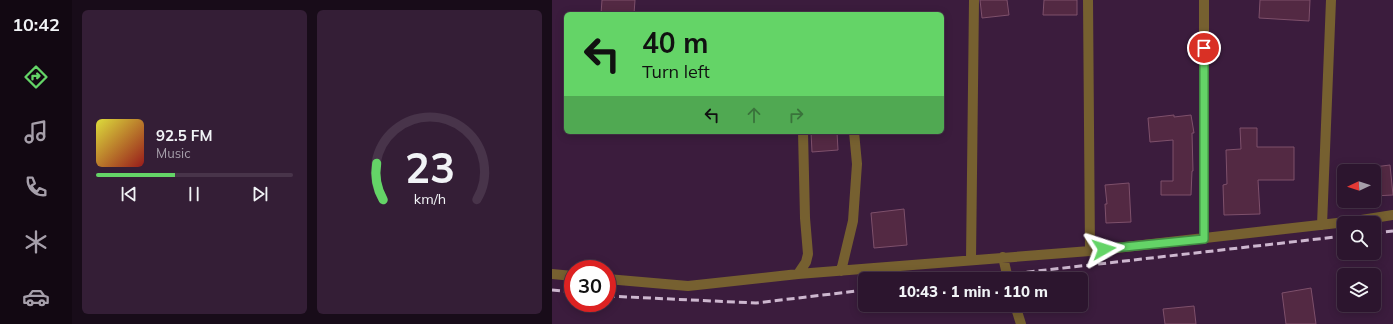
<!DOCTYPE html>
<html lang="en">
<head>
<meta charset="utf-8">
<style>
	:root { --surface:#2c152e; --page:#341e36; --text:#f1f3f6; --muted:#a69faa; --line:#48344a; --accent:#64d467 }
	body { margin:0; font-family:Mulish,sans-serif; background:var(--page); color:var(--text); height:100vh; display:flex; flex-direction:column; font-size:15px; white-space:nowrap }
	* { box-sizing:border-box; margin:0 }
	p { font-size:13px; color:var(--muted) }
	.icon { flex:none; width:22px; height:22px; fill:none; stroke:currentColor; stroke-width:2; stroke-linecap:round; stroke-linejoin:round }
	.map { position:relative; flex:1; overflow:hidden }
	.drawer { display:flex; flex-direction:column; gap:10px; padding:10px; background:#180c19; width:480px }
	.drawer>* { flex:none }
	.banner { position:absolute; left:12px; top:12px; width:380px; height:122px; border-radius:6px; box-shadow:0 2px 10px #0003,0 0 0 1px var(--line); background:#64d467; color:#111; overflow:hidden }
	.needle { width:26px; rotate:266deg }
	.tools { position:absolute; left:785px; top:164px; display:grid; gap:8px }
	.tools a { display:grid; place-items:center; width:44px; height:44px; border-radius:6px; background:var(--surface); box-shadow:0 2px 10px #0003,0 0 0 1px var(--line); font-size:20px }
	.speed { position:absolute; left:12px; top:260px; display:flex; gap:8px; font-size:20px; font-weight:700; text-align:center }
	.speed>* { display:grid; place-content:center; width:52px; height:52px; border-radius:50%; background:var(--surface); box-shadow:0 2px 10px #0003,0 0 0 1px var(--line); line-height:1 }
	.speed .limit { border:6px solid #d22; background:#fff; color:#111 }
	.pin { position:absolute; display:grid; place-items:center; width:34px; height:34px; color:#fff; margin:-17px; border:2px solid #fff; border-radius:50%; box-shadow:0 1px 4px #0007 }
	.me { position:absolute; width:44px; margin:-22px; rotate:84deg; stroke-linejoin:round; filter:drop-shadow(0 0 3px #0008) }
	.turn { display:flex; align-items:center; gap:14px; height:84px; padding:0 12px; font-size:18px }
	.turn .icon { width:52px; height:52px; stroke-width:2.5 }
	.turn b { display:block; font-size:28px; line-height:34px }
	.lanes { display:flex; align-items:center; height:38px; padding:0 12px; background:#0003; justify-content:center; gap:20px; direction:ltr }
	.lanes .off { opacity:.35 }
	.drawer .tile { flex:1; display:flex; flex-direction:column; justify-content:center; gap:6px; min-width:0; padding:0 14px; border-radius:6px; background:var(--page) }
	.drawer .dial { align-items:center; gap:0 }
	.dial svg { height:104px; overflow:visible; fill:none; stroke:var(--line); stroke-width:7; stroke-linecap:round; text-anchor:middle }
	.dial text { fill:var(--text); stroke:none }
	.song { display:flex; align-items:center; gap:12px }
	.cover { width:48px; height:48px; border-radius:6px; background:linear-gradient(135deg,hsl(60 70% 55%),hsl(0 70% 35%)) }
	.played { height:4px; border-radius:2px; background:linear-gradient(90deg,var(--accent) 40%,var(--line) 40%) }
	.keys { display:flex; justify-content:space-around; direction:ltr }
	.drawer .tiles { flex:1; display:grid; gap:10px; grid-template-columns:repeat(2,1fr) }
	.trip { position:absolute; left:306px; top:272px; width:230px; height:40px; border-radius:6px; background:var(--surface); box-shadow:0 2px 10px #0003,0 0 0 1px var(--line); font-weight:800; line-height:40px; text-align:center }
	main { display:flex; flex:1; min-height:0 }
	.menu { display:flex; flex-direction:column; width:72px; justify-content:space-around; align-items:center; background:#120812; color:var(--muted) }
	.menu .icon { width:28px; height:28px }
	.menu .current { color:var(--accent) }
	.menu b { font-size:18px; color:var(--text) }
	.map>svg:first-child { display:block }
	.building { fill:#532943; stroke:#7e506b }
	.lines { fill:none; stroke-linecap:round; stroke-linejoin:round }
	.minor { stroke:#766030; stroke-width:10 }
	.rail { stroke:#cdb7cf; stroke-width:3; stroke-dasharray:8 4; stroke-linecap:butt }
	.route-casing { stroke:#418a43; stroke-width:10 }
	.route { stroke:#64d467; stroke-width:7 }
</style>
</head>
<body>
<main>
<nav class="menu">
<b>10:42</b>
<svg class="icon current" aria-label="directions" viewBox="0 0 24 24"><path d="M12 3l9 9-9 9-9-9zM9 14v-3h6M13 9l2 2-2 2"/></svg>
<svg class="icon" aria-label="music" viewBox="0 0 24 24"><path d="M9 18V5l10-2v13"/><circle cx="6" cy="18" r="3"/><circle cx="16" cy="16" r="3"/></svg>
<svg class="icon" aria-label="phone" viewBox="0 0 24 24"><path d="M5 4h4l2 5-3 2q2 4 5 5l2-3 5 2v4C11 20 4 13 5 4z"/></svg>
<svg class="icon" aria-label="climate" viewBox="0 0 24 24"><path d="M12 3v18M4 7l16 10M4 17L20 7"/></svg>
<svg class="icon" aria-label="car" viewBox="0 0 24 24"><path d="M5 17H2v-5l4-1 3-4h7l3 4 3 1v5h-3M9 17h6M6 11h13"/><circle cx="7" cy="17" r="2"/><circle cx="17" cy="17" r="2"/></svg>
</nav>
<section class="drawer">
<div class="tiles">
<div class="tile">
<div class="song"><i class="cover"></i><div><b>92.5 FM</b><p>Music</p></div></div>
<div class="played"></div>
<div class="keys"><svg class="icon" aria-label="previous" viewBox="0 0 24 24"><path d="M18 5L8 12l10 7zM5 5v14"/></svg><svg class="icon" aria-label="pause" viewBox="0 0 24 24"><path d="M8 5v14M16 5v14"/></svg><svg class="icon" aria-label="next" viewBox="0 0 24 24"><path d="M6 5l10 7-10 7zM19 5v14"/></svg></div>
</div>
<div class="tile dial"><svg viewBox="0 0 100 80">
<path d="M14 69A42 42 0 1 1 86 69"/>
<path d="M14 69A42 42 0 0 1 9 41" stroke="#64d467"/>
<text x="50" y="56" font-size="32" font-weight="700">23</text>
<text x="50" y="72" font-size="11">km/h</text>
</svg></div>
</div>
</section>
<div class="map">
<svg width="841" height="324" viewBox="0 0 841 324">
	<rect width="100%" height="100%" fill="#3b1c3d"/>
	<path class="building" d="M50,0H83L82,14H49Z
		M428,0H455L457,15L430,18Z
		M492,0H525V15H491Z
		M708,0H758L757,21L707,18Z
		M622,115V117L639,115L642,133H640L641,171H640L639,195H609V181H621V140L598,142L596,118Z
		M688,128H705V147H742V180H706L708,214L672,215L671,185L675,184L674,150L689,149Z
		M259,132H285L286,150L260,152Z
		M838,165L841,195L822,196V167Z
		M577,183L579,222L554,223L553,204H555L553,185Z
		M352,209L355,245L322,248L319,213Z
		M759,288L764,324H734L730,293Z
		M642,306L644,324H613L611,309Z"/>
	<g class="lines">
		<path class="minor" d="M536,0L538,251
			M770,225L779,0
			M652,239V0
			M451,257L456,279
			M419,260L422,0
			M289,271L301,221L305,164L302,132
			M0,274L21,276
			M246,274L254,262L256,254L253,218L251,132
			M55,279L136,286L246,274L538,251L803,221L841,215
			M463,305L469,324"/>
		<path class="rail" d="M822,233L841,231
			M415,279L792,236
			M0,290L21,292
			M55,296L204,303L313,290"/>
	</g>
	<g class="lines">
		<g class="route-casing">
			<path id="route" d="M552,249L652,239V48"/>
		</g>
		<use href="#route" class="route"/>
	</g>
</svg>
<div class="tools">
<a><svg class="needle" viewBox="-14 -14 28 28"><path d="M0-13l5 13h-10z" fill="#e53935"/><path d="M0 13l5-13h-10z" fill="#a69faa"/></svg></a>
<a><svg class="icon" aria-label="search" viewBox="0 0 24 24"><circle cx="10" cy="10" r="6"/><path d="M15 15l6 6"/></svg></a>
<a><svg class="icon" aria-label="layers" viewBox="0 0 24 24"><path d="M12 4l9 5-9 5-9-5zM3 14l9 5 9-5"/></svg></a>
</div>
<div class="speed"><div class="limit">30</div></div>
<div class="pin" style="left:652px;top:48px;background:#d93025"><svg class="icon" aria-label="arrive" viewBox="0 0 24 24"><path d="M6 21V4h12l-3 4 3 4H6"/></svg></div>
<svg class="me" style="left:552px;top:249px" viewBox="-20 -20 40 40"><path d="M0-17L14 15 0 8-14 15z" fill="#64d467" stroke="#fff" stroke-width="4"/></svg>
<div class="trip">10:43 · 1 min · 110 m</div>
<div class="banner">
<div class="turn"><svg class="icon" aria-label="left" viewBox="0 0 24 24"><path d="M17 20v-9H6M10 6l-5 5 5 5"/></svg><div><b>40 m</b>Turn left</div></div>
<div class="lanes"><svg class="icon" aria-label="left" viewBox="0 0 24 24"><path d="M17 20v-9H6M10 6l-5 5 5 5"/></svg><svg class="icon off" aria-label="ahead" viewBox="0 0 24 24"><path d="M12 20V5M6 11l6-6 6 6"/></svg><svg class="icon off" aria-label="right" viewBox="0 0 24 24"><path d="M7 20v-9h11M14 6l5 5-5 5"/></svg></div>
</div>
</div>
</main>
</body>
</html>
